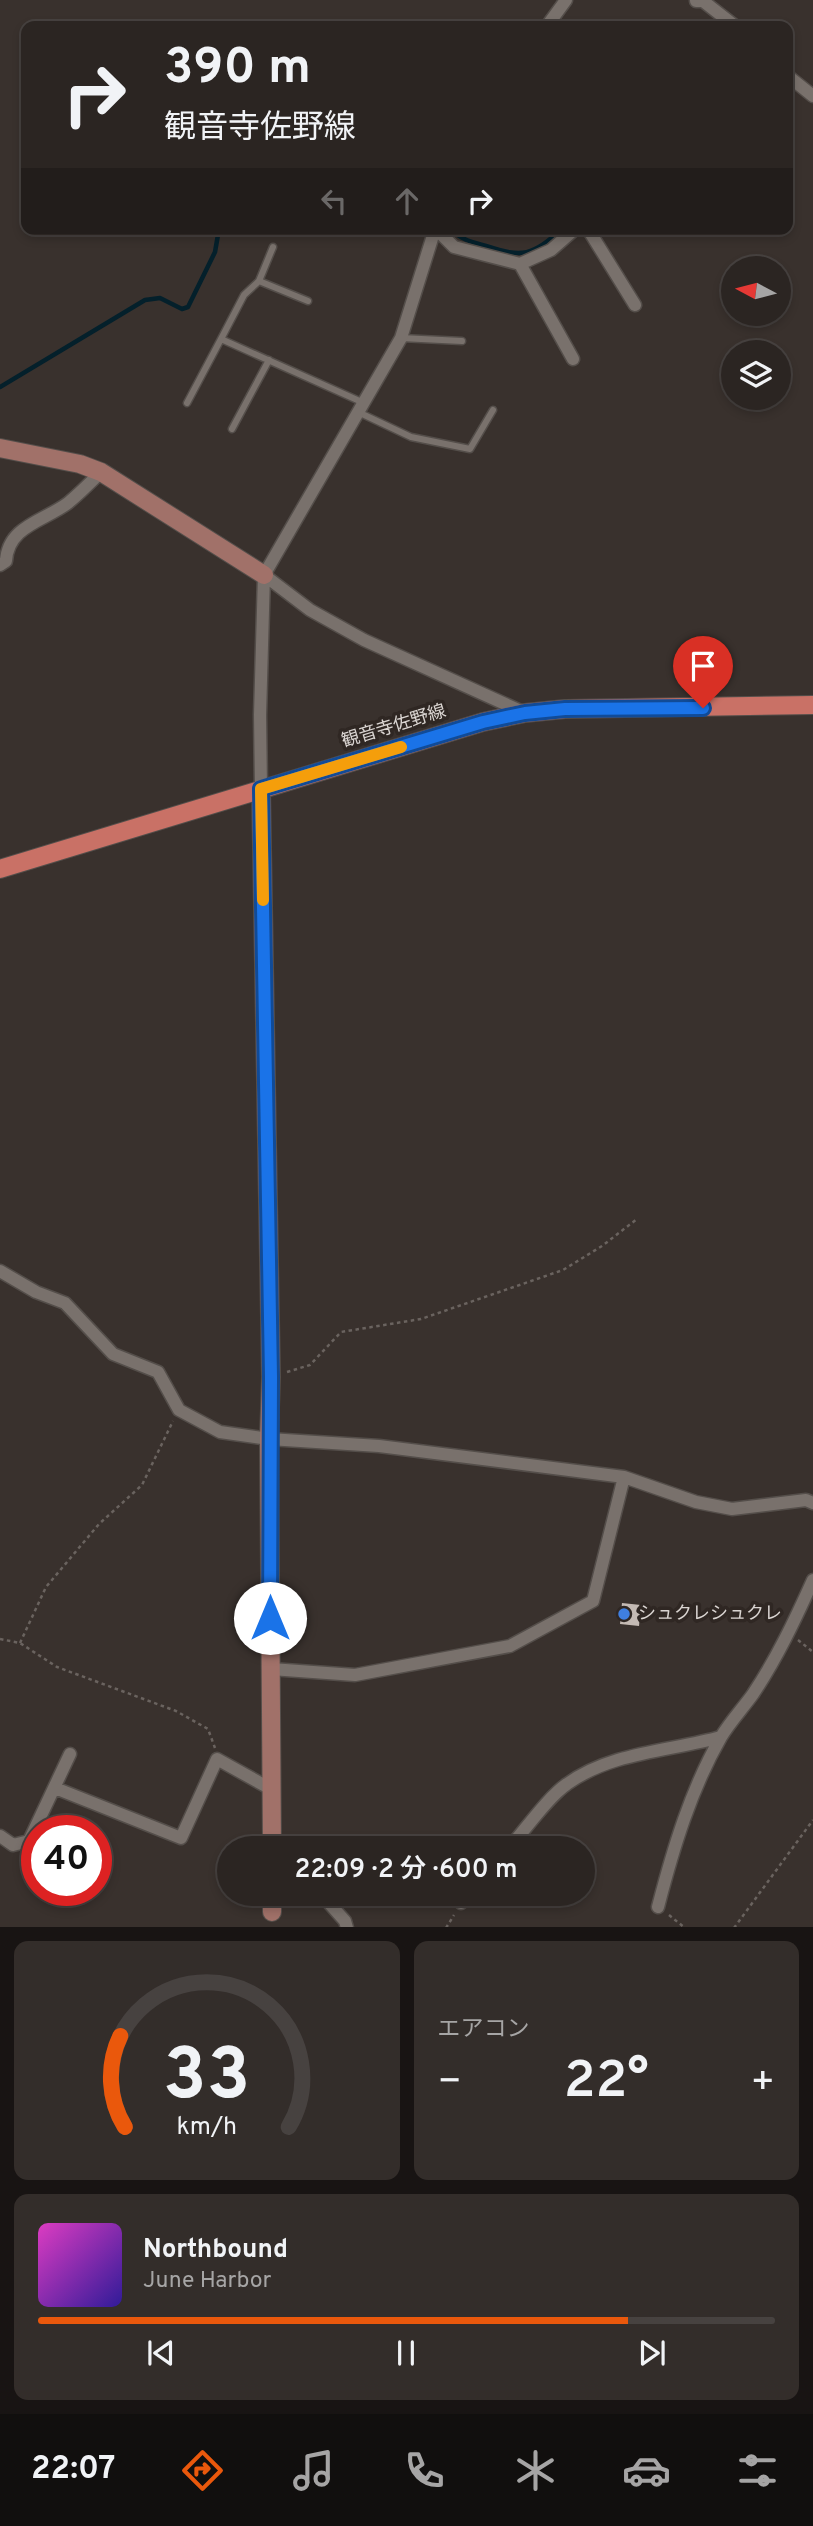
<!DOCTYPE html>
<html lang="ja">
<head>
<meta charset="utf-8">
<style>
	:root { --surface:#2b2522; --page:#332d2a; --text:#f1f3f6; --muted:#a6a5a5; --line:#474240; --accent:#ea580c }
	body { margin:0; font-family:Overpass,"Noto Sans JP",sans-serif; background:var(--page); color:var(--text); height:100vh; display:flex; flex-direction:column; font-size:26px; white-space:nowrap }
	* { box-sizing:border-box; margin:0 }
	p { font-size:23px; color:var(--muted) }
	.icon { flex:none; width:38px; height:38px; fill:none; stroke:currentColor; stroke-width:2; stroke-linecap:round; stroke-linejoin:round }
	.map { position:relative; height:1927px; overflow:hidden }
	.details { display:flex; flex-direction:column; gap:14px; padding:14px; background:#181413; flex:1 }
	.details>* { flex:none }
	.banner { position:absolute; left:21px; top:21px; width:772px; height:214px; border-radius:14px; box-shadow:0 4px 10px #0003,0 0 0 2px var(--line); background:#2b2522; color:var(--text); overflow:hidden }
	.needle { width:46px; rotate:277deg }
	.tools { position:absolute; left:721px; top:256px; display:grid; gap:14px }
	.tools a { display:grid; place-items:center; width:70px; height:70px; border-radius:50%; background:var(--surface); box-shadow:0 4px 10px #0003,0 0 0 2px var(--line); font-size:35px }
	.speed { position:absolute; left:21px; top:1815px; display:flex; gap:14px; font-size:35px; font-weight:700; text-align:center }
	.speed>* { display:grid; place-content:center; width:91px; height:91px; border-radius:50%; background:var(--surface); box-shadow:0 4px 10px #0003,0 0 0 2px var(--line); line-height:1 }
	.speed .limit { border:10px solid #d22; background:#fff; color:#111 }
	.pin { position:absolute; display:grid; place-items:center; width:60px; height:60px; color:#fff; margin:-72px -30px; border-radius:50% 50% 50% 0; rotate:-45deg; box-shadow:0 0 7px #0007 }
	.pin .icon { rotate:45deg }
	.me { position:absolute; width:77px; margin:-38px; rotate:0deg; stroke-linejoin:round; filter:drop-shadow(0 0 5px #0008) }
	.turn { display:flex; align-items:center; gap:24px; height:147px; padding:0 28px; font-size:32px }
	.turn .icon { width:91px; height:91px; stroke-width:2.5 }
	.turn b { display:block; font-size:49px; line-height:60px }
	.lanes { display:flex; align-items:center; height:66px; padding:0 28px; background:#0003; justify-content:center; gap:35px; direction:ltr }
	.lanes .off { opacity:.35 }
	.big { font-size:52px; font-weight:600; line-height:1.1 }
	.details .tile { flex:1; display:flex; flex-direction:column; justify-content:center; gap:10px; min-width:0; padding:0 24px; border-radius:14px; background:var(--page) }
	.details .dial { align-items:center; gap:0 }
	.dial svg { height:182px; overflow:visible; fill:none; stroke:var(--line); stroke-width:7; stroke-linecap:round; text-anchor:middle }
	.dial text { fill:var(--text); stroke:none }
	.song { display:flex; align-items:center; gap:21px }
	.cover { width:84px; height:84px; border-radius:10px; background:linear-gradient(135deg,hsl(310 70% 55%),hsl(250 70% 35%)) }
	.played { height:7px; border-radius:4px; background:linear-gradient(90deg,var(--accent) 80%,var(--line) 80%) }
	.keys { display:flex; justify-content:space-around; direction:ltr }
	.heat { display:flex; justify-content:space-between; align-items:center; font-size:38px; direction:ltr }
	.details .tiles { flex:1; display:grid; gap:14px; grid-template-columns:1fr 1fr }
	.tile:last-child { grid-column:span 2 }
	.trip { position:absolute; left:217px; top:1836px; width:378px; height:70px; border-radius:35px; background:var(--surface); box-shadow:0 4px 10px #0003,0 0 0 2px var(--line); font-weight:600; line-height:70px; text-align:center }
	.dock { display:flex; height:112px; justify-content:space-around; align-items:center; background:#110f0e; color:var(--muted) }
	.dock .icon { width:49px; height:49px }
	.dock .on { color:var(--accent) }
	.dock b { font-size:32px; color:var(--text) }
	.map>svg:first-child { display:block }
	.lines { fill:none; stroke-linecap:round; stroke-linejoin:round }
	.stream { stroke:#04202b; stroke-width:4.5 }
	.building { fill:#c4bab4 }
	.lane-casing { stroke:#544e4a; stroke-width:9 }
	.street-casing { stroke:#544e4a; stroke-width:15 }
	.secondary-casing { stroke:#544e4a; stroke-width:20 }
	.primary-casing { stroke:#544e4a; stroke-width:20 }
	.path { stroke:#6a635f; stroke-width:2.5; stroke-dasharray:3.5 3.5; stroke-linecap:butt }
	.lane { stroke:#79716c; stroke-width:6 }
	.street { stroke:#79716c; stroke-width:12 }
	.secondary { stroke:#a17169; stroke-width:18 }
	.primary { stroke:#c97166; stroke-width:18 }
	.route-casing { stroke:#114b97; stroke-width:18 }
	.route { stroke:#1a73e8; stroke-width:12 }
	.slow { stroke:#f59e0b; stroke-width:12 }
	.shop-dot { fill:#3f7fe0; stroke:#2f2723; stroke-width:2.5 }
	.labels { text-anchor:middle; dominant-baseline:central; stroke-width:7; stroke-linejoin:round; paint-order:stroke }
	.street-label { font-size:18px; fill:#dad5d2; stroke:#2f2723 }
	.poi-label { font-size:18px; fill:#dad5d2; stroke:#2f2723; text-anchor:start }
</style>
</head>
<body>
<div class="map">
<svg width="813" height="1928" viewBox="0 0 813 1928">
	<rect width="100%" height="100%" fill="#39312d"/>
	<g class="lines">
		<path class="stream" d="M451,229C461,240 472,242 486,246C523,258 532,256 562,229
			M0,387L145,300L160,298L182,309L188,307L215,252L219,229"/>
	</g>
	<path class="building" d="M622,1603L641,1605L639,1626L620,1624Z"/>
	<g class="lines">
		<g class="lane-casing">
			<path id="lane" d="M273,247L259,281L244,295L221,339L364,403
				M259,281L308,301
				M401,338L462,341
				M187,403L221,339
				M358,412L411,437L470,449L493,410
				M232,429L269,360"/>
		</g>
		<g class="street-casing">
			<path id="street" d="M696,1H703L735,26
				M547,26L566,0
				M788,76L813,96
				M436,229L454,247L520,264L551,250L575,229
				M588,229L635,305
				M520,264L573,359
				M0,565L6,561C8,526 44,521 68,503C80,493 91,482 101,472
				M264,575L310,610L364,640L525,713
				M261,789L260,715L264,575L401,338L435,229
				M0,1271L36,1292L65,1303L113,1354L158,1372L179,1410L220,1432L269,1439L379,1446L624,1477L696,1502L732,1509L806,1500L813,1503
				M271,1669L355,1675L510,1646L593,1601L624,1477
				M55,1788L181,1838L217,1759L271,1789
				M0,1836L13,1845L29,1841L70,1754
				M509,1848C525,1830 548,1797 567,1784C611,1752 670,1751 721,1737
				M321,1894L345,1921L347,1928
				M461,1903L470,1894
				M658,1907C673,1849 691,1789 721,1737C730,1722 743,1708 753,1694C777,1658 795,1620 813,1580"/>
		</g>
		<g class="secondary-casing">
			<path id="secondary" d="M0,448L80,464L101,472L264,575
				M261,789L271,1377L269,1439L272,1848
				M272,1912V1894"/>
		</g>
		<g class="primary-casing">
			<path id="primary" d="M0,869L483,722L525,713L565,709L813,705"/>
		</g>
		<path class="path" d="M287,1372L310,1365L341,1332L421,1319L563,1270L602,1246L637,1219
			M0,1639L20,1643L57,1667L176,1711L208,1729L215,1748
			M798,1640L813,1652
			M20,1643L46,1587L99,1524L142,1485L173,1421
			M669,1915L685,1928
			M446,1928L454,1915
			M734,1928L813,1820"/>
		<use href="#lane" class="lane"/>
		<use href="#street" class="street"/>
		<use href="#secondary" class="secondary"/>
		<use href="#primary" class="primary"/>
	</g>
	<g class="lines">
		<g class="route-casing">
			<path id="route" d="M270,1618L271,1377L261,789L483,722L525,713L565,709L703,708"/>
		</g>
		<use href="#route" class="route"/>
		<path class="slow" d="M263,900L261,789L401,747"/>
	</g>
	<circle class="shop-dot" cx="624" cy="1614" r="7"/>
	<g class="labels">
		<g class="street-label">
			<text transform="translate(394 727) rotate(-17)">観音寺佐野線</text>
		</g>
		<g class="poi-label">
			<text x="638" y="1614">シュクレシュクレ</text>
		</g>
	</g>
</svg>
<div class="tools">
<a><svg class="needle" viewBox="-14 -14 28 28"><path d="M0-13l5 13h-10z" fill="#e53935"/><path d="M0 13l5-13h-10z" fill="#a6a5a5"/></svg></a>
<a><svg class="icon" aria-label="layers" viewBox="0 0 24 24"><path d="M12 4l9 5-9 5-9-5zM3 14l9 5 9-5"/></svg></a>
</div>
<div class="speed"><div class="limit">40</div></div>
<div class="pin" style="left:703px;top:708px;background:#d93025"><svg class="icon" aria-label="arrive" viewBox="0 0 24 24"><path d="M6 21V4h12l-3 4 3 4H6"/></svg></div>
<svg class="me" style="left:270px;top:1618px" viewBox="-20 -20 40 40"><circle r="19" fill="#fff"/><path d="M0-13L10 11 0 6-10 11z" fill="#1a73e8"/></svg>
<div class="trip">22:09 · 2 分 · 600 m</div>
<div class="banner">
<div class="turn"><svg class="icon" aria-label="right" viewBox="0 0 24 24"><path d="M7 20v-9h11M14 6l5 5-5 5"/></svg><div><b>390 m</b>観音寺佐野線</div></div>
<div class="lanes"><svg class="icon off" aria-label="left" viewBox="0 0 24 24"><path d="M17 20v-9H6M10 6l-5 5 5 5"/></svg><svg class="icon off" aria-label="ahead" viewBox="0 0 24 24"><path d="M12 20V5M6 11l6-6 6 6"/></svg><svg class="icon" aria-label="right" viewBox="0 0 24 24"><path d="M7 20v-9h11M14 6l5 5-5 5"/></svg></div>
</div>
</div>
<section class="details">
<div class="tiles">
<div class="tile dial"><svg viewBox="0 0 100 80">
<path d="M14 69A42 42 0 1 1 86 69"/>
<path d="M14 69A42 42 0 0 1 12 29" stroke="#ea580c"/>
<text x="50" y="56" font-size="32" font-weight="700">33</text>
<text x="50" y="72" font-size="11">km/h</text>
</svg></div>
<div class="tile"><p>エアコン</p>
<div class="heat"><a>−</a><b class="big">22°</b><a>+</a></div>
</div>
<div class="tile">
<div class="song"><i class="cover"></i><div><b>Northbound</b><p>June Harbor</p></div></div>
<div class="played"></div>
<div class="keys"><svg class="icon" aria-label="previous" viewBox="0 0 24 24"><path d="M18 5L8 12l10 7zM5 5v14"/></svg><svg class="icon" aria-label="pause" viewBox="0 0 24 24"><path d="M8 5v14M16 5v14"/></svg><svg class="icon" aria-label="next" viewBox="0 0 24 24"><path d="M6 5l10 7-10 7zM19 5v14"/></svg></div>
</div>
</div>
</section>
<nav class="dock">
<b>22:07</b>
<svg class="icon on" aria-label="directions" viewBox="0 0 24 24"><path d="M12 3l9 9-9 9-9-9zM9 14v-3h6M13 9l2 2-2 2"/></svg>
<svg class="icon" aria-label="music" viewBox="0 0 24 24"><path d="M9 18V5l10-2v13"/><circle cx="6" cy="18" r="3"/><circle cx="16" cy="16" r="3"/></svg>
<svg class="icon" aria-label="phone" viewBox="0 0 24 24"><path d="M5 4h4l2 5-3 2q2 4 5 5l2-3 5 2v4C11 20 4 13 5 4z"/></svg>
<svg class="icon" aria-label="climate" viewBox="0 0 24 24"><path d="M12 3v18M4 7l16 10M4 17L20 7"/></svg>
<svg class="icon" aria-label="car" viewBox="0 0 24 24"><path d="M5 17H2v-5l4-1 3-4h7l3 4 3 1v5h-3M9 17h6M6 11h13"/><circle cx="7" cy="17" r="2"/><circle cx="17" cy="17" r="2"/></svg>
<svg class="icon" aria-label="filters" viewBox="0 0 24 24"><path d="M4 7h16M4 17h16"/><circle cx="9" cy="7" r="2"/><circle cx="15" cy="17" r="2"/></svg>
</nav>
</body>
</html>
